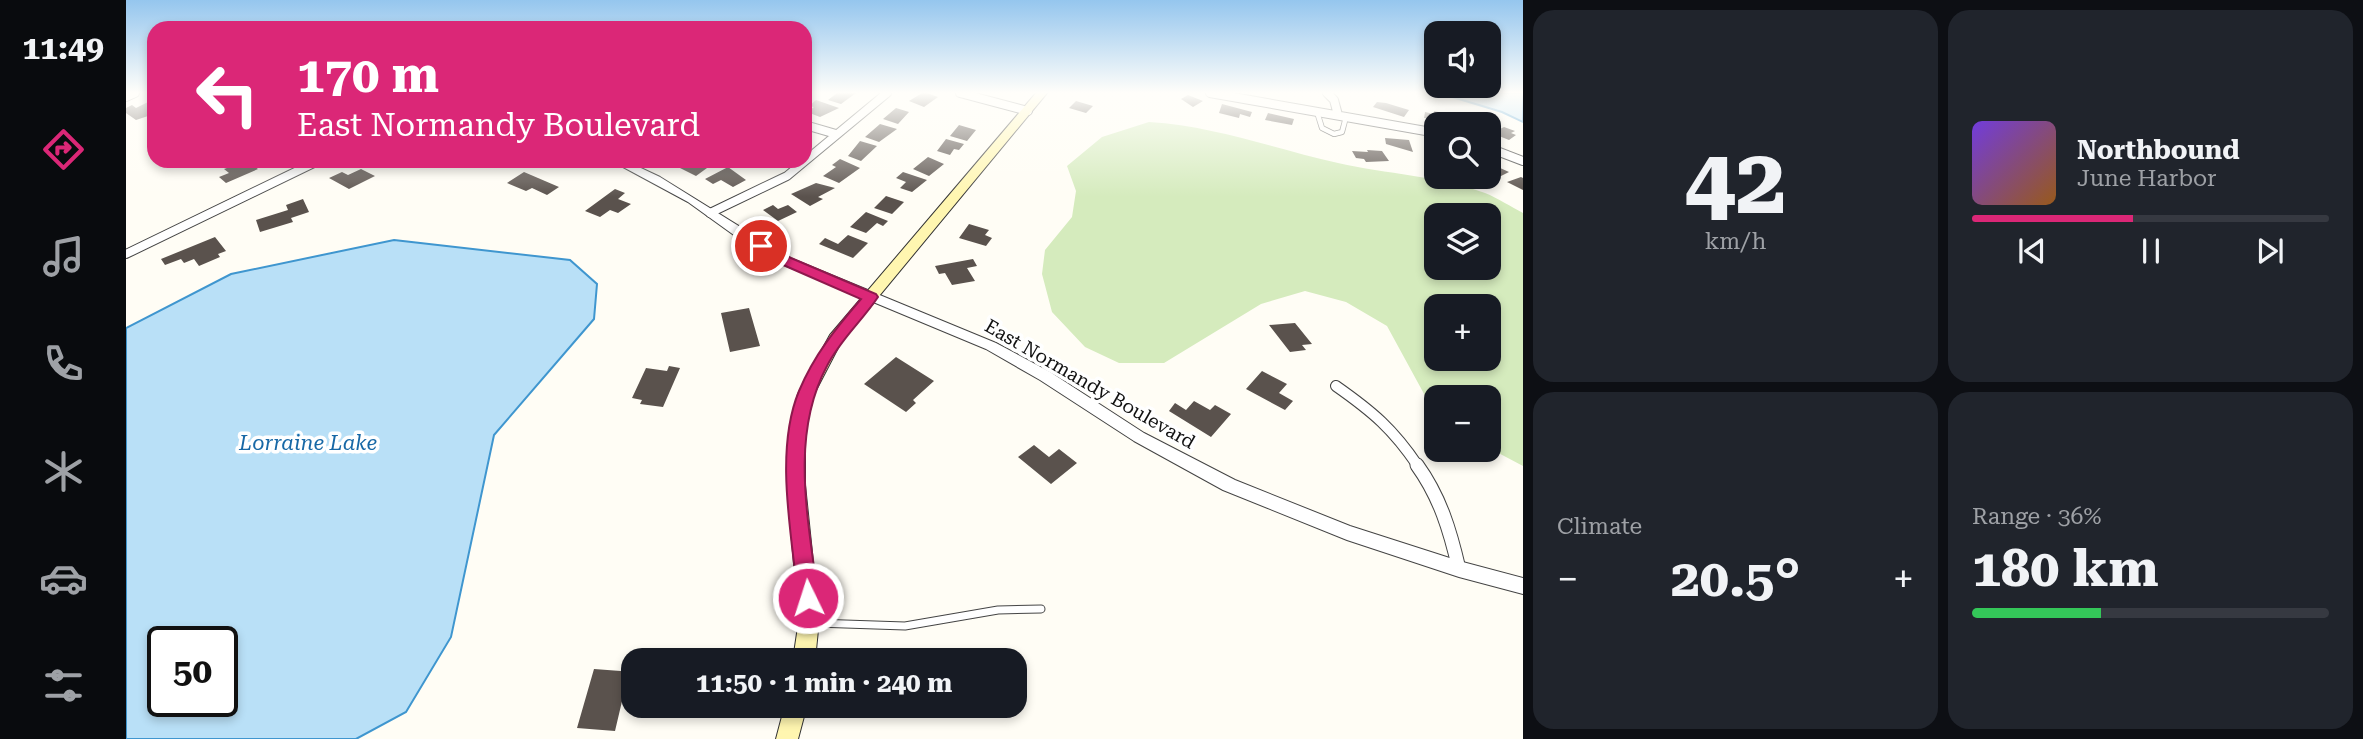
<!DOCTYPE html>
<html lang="en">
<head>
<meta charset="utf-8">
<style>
	:root { --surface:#171b24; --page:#20242c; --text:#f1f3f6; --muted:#9ea1a6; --line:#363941; --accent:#db2777 }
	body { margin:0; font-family:"Roboto Serif",serif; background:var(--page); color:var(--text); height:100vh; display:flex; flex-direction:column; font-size:26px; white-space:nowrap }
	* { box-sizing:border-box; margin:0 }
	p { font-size:23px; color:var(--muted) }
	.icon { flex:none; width:38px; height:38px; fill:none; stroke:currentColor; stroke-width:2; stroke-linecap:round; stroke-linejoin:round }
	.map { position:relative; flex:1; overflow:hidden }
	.drawer { display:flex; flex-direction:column; gap:10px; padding:10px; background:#0d0f14; width:840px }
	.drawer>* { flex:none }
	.banner { position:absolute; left:21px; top:21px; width:665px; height:147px; border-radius:21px; box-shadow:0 4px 10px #0003; background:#db2777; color:#fff; overflow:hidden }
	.controls { position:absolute; left:1298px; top:21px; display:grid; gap:14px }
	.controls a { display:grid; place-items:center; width:77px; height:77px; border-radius:14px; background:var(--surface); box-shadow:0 4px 10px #0003; font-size:35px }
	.speed { position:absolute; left:21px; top:626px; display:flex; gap:14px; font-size:35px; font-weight:700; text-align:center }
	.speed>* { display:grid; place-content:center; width:91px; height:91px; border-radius:50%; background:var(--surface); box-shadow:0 4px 10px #0003; line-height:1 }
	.speed .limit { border:4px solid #111; border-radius:10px; background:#fff; color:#111 }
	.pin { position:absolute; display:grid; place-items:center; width:60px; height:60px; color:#fff; margin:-30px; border:4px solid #fff; border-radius:50%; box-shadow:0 2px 7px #0007 }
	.me { position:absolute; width:77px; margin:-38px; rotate:356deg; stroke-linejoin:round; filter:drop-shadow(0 0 5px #0008) }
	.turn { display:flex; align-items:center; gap:24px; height:147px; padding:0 35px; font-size:32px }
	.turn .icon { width:91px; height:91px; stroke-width:2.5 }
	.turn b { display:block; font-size:49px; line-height:60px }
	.big { font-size:52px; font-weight:700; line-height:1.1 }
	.drawer .tile { flex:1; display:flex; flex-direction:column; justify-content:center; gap:10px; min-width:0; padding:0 24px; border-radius:21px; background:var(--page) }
	.drawer .dial { align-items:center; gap:0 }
	.dial b { font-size:91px; line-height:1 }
	.song { display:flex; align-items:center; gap:21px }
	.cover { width:84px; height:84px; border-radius:10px; background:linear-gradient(135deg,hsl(260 70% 55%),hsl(30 70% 35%)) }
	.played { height:7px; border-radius:4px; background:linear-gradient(90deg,var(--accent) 45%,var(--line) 45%) }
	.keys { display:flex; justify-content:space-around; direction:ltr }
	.heat { display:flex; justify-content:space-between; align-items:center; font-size:38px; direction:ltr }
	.charge { height:10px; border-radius:5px; background:linear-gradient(90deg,#34c759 36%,var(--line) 0) }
	.drawer .tiles { flex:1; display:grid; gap:10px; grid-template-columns:repeat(2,1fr) }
	.trip { position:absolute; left:495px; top:648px; width:406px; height:70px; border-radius:21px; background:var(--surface); box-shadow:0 4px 10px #0003; font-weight:700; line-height:70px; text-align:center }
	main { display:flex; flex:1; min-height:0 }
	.tab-bar { display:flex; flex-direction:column; width:126px; justify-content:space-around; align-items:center; background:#090b0e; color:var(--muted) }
	.tab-bar .icon { width:49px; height:49px }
	.tab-bar .selected { color:var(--accent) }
	.tab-bar b { font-size:32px; color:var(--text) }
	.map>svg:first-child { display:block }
	.green { fill:#d5ebbd; fill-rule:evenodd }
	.water { fill:#b9e0f7; stroke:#3f96cf; stroke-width:2; fill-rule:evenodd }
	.building { fill:#5a524d }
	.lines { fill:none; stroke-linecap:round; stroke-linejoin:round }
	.service-far1-casing { stroke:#444; stroke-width:6 }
	.service-casing { stroke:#444; stroke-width:9 }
	.minor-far2-casing { stroke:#444; stroke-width:10 }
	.minor-far1-casing { stroke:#444; stroke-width:12 }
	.minor-casing { stroke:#444; stroke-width:15 }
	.tertiary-casing { stroke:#444; stroke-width:2 }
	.secondary-casing { stroke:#333; stroke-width:2 }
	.service-far1 { stroke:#fff; stroke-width:4.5 }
	.service { stroke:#fff; stroke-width:7 }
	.minor-far2 { stroke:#fff; stroke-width:8 }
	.minor-far1 { stroke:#fff; stroke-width:10 }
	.minor { stroke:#fff; stroke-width:13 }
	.tertiary { fill:#fff; fill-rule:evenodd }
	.secondary { fill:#fff6b0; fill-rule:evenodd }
	.route { fill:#db2777; stroke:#8e194d; stroke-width:2 }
	.labels { text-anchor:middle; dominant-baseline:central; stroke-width:7; stroke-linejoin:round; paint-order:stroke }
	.street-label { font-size:19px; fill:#111; stroke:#fff }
	.water-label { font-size:21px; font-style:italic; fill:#1768a6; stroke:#fff }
</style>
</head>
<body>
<main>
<nav class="tab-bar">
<b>11:49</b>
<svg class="icon selected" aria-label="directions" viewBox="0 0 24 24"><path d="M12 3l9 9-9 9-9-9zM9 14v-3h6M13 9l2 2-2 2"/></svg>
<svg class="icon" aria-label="music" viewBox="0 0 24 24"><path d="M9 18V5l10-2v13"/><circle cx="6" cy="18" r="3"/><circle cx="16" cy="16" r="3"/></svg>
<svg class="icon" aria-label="phone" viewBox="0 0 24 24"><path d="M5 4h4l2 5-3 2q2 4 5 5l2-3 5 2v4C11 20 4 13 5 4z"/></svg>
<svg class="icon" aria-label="climate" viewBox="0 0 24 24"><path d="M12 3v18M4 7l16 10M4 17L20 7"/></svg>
<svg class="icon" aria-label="car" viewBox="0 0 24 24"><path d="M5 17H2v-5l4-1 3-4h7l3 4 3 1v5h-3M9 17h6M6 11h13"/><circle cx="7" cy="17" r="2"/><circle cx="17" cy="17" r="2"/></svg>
<svg class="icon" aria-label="filters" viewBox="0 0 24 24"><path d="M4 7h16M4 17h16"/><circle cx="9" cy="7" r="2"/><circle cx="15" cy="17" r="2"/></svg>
</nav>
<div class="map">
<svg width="1397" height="739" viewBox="0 0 1397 739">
	<rect width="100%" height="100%" fill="#fffdf5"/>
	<path class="green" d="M1023,122C1089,126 1149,149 1212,163C1261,174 1312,176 1359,193C1372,198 1385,207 1397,213V466L1363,448V397H1311V410L1303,403L1261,326L1220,302L1179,291L1135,304L1038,363H993L959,347L926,312L916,274L919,250L946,217L950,191L941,166L976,137ZM1311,215H1363V268H1311ZM1311,306H1363V359H1311Z"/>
	<path class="water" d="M1313,93H1397V122L1376,112Z
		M268,240L444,260L471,284L468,319L368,435L325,637L280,712L230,739H0V328L105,274ZM37,642H96V702H37Z"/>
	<path class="building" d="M711,93H730L715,104L702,100Z
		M796,93H801L812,97L798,107L783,101Z
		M1062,95L1077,101L1067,107L1055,99Z
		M28,99V114L10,120L0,113V108L6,105L10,108Z
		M690,100L713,108L694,117L681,112L688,107L683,106Z
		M950,101L967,106L960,113L943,108Z
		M1251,102L1260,103L1283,110L1278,117L1247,107Z
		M1096,104L1126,112L1124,117L1114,114L1113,118L1093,113Z
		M770,108L783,112L772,124L757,119Z
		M1308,111L1339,118V124L1298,118L1299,112L1308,114Z
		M1142,113L1168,119L1166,125L1139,120Z
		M754,124L771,129L753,142L739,137Z
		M833,125L850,130L841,141L824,136Z
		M1368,127L1374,129L1378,127L1389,131L1385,133L1390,135L1383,140L1363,132Z
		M1259,138L1283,140L1287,152L1260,144Z
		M820,139L838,144L833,150L828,149L824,155L811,151Z
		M734,141L751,146L735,161L722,156Z
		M1300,144L1311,147V156L1298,153Z
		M1241,150L1256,151L1263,161L1240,162L1238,159L1230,158L1226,151L1242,152Z
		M802,157L818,164L803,176L787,169Z
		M714,159L734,168L713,183L697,176L710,167L706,165Z
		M121,161L132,169L100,183L93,177L103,173L98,169Z
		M561,161H570L581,168L570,176L552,167Z
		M1363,163L1383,172L1375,176L1363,173Z
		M602,167L620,180L607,187L595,180L587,184L579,179Z
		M235,169L249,176L223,189L203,178L216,172L222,175Z
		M398,172L433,187L421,195L406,188L400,191L381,183Z
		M777,172L801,180L786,192L774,188L780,182L770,178Z
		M1395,177L1397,178V190L1381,182Z
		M690,183L709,188L692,197L697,199L684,206L665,194Z
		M489,189L499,193L492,199L505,204L492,213L484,210L474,217L459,211Z
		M760,196L778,202L766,214L748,208Z
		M177,199L183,212L165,218L167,222L134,232L130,220L162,210L160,205Z
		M647,205L652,209L662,205L671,212L652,221L637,210Z
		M740,212L762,221L757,226L751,223L740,233L724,227Z
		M843,224L863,230L859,235L866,238L860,246L833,238Z
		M722,235L742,243L727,258L693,244L699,238L712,244Z
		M89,237L100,251L92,254L94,257L73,266L68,259L58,263L55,259L39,265L35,259Z
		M847,259L851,266L841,268L849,281L826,285L819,273L813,274L809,266Z
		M623,308L634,346L604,352L595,313Z
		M1169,323L1186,344L1176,345L1180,350L1164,352L1143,325Z
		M770,357L808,381L787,400L790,403L780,412L738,384Z
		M543,366L554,368L537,407L514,404L516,400L506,398L520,368L541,371Z
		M1136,371L1161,384L1153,393L1167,401L1159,410L1120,389Z
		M1068,401L1084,410L1089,405L1105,414L1085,437L1043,411L1049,403L1060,410Z
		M908,445L923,457L933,449L951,463L925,484L892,457Z
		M468,669L508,672V698L497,697L489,731L451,728Z"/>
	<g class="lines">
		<g class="service-far1-casing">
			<path id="service-far1" d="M1191,112L1196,128L1208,134L1216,132L1220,117"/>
		</g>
		<g class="service-casing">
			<path id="service" d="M689,623L779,626L872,610L915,609"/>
		</g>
		<g class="minor-far2-casing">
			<path id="minor-far2" d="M834,93L902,111
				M1084,93L1311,133
				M1201,93L1208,100L1212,115
				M0,97L9,93
				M679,125L710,134
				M1363,148L1397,161
				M679,161L761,93
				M584,213L661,176L679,161
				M0,254L192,161"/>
		</g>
		<g class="minor-far1-casing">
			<path id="minor-far1" d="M1210,386C1247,412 1267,429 1292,466"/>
		</g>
		<g class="minor-casing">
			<path id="minor" d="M1291,465C1314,497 1324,530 1333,569"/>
		</g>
		<g class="tertiary-casing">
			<path id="tertiary" d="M486,161H500L534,177L664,258L870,343L924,372L1018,433L1109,480L1224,526L1333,561L1397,578V594L1333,577L1221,540L1097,490L1008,441L914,380L860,349L656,264L612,238L562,202Z"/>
		</g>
		<g class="secondary-casing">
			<path id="secondary" d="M910,93H921L715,342L688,394L679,431V485L693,620L689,660H667L673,620L661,485L663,431L672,394L704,335Z
				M659,705H681L672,739H650Z"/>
		</g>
		<use href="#service-far1" class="service-far1"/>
		<use href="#service" class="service"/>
		<use href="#minor-far2" class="minor-far2"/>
		<use href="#minor-far1" class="minor-far1"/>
		<use href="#minor" class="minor"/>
		<use href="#tertiary" class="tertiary"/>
		<use href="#secondary" class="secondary"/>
	</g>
	<linearGradient id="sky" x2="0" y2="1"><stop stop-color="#95c6ee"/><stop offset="0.47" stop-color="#fffefa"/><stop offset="1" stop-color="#fffefa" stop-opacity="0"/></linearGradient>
	<rect width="1397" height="197" fill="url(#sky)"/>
	<path class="route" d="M635,242L665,258L750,294L752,297C736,321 714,340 701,366C663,437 683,522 692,598L689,604L682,607L675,604L672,598C666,535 648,451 673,391C688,355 710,328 735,299L655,264L630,249V243Z"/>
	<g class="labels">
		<g class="street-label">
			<text transform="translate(964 384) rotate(30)">East Normandy Boulevard</text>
		</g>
		<g class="water-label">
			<text x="182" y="443">Lorraine Lake</text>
		</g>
	</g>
</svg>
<div class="controls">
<a><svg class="icon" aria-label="sound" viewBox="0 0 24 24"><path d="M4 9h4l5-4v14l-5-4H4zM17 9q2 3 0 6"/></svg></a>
<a><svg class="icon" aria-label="search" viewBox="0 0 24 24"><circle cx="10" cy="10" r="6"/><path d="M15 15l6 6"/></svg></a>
<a><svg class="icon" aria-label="layers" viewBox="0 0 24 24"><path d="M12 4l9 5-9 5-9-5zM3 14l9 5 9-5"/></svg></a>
<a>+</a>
<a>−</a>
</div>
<div class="speed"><div class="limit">50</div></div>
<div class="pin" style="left:635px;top:246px;background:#d93025"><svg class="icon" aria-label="arrive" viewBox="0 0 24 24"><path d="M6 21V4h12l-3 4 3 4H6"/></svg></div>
<svg class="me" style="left:682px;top:598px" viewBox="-20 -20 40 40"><circle r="17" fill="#db2777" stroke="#fff" stroke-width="3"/><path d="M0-11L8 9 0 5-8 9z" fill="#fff"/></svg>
<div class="trip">11:50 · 1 min · 240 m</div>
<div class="banner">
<div class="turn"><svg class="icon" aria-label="left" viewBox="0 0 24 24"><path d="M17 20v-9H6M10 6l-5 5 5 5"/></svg><div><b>170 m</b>East Normandy Boulevard</div></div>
</div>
</div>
<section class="drawer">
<div class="tiles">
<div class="tile dial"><b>42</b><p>km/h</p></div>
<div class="tile">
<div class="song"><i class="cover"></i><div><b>Northbound</b><p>June Harbor</p></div></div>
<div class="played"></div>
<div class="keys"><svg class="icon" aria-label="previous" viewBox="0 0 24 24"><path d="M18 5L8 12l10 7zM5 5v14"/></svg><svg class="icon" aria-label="pause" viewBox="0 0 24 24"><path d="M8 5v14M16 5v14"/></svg><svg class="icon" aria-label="next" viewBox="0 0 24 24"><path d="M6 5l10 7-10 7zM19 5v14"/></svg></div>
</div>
<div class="tile"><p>Climate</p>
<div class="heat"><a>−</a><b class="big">20.5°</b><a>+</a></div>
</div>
<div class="tile"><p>Range · 36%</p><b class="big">180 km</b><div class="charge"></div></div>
</div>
</section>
</main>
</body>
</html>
